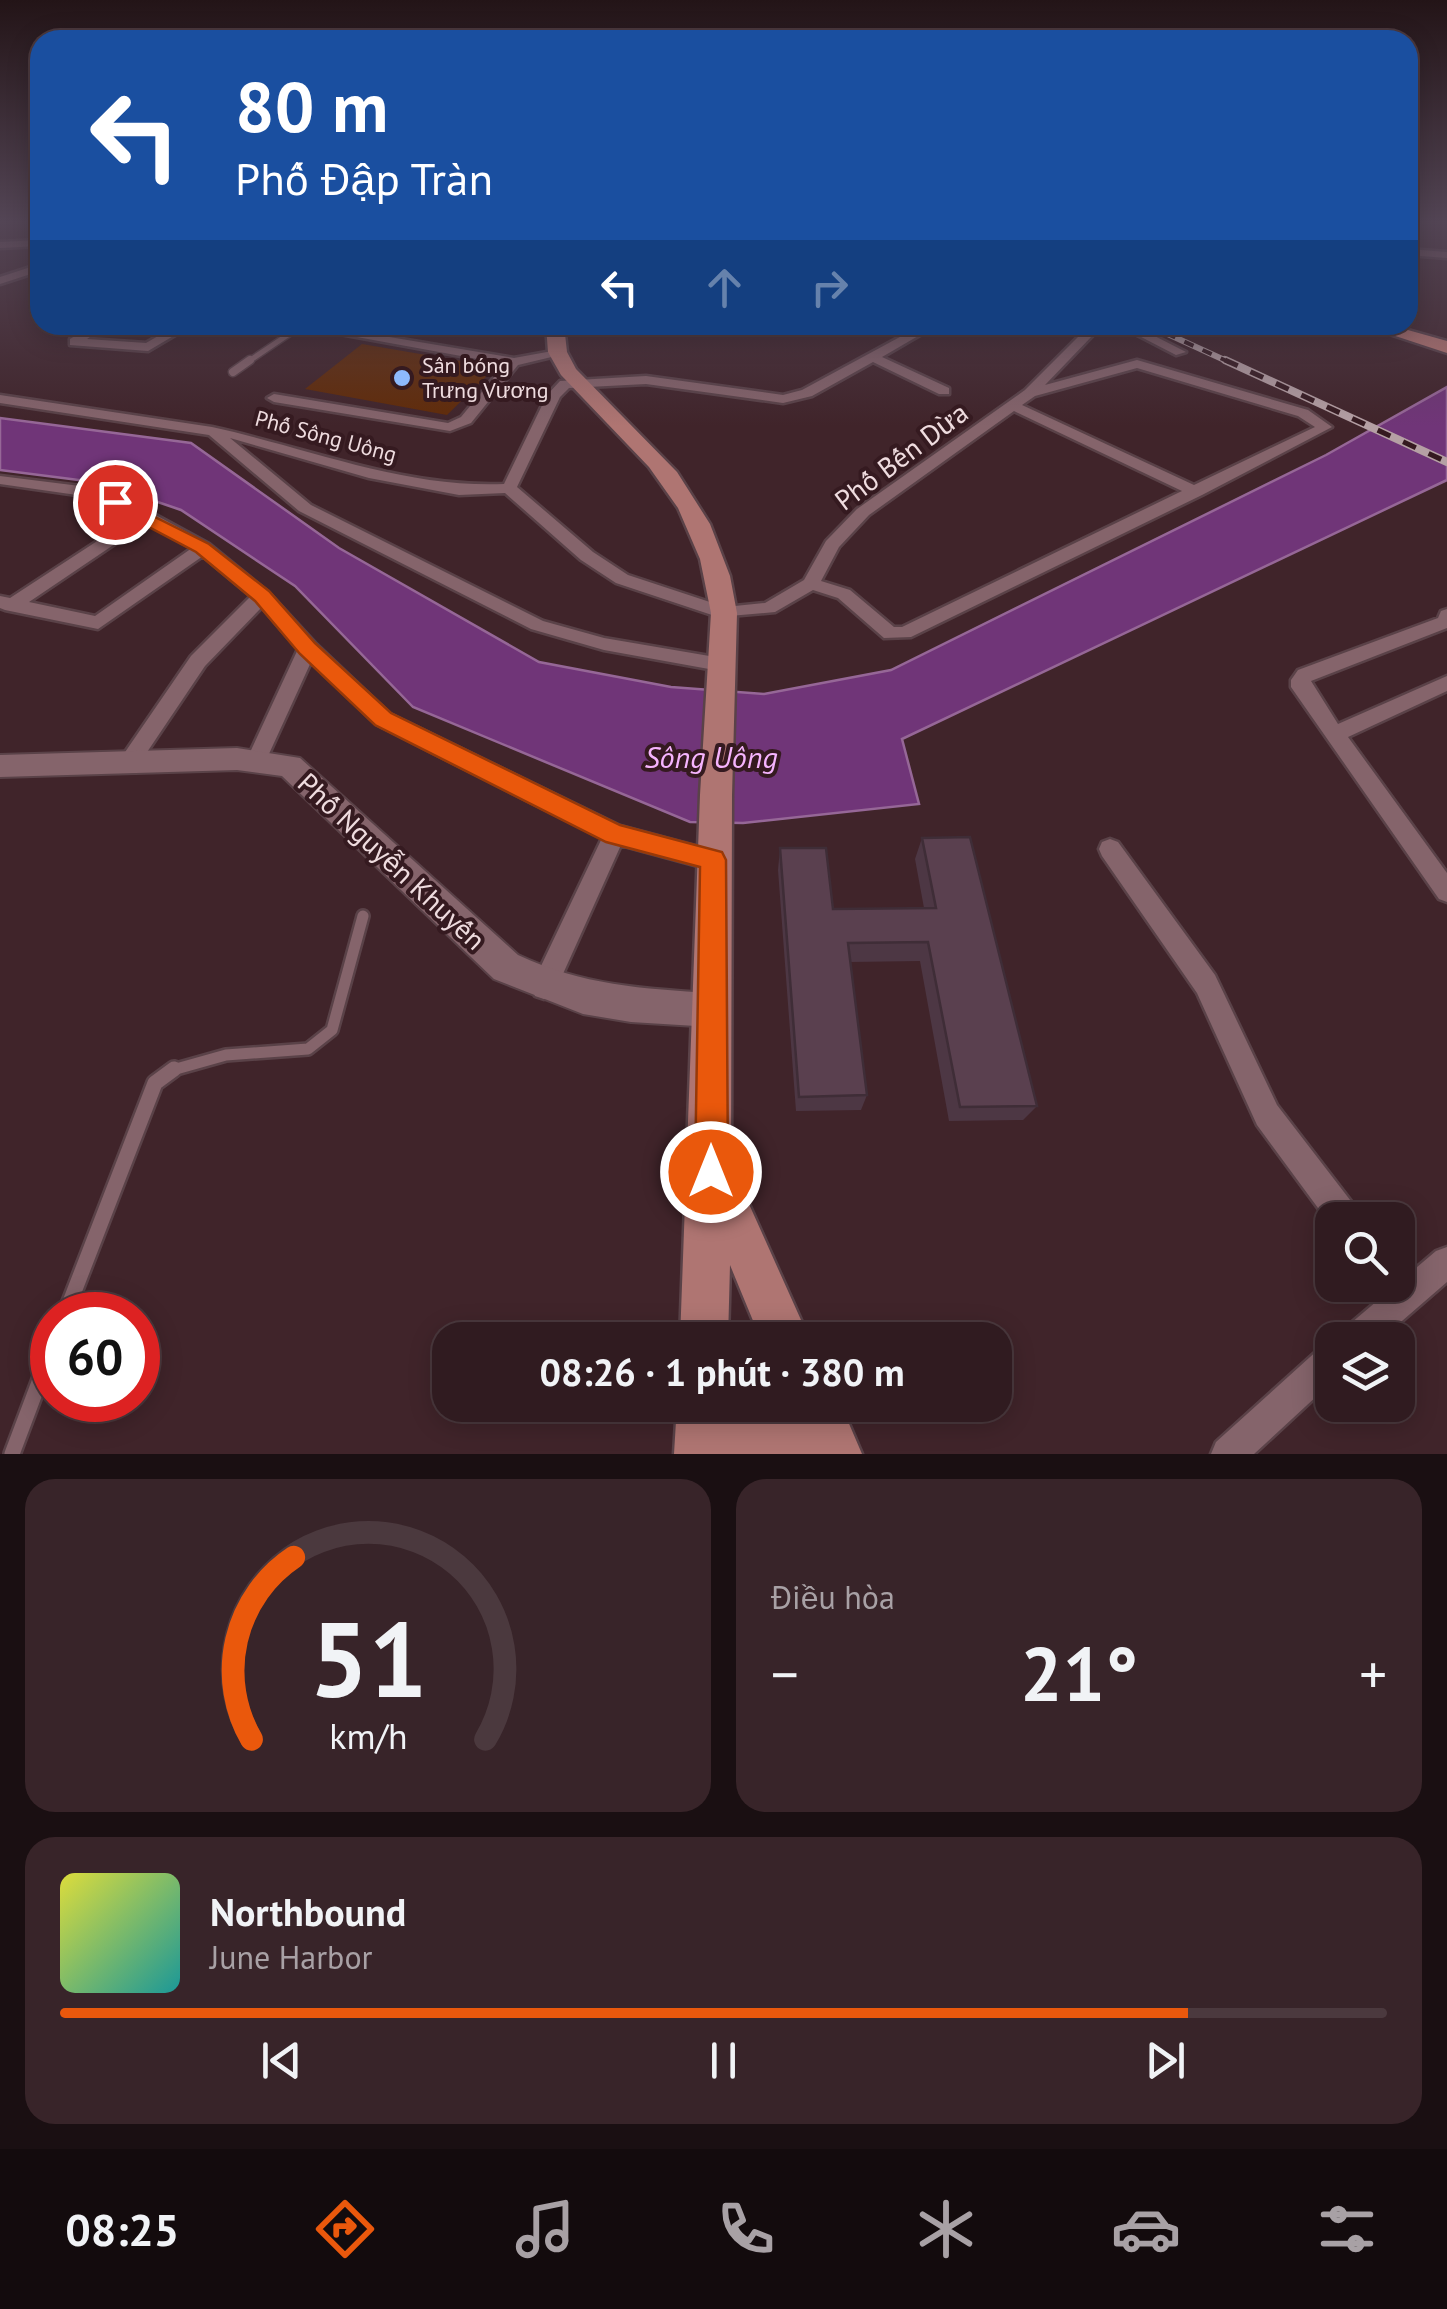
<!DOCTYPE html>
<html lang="vi">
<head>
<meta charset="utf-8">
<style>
	:root { --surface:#301b20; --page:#382429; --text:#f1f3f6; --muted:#a8a1a5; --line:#4b393e; --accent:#ea580c }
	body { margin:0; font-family:"PT Sans",sans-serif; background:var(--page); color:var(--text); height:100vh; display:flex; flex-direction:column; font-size:38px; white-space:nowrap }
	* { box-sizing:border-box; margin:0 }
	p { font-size:32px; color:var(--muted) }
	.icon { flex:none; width:55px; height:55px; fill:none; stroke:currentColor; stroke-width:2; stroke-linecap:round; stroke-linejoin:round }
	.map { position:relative; height:1454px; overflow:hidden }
	.panel { display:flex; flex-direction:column; gap:25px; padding:25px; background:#1a0f12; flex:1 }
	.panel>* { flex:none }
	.banner { position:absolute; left:30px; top:30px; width:1388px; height:305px; border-radius:30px; box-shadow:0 5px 25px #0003,0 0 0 2px var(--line); background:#1a4fa0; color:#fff; overflow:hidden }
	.buttons { position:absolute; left:1315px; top:1202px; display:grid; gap:20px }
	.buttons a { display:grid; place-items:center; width:100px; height:100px; border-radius:20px; background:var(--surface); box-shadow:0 5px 25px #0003,0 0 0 2px var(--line); font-size:50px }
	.speed { position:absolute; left:30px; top:1292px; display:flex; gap:20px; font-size:50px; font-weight:700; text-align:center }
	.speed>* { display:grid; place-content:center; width:130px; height:130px; border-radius:50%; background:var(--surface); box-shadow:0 5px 25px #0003,0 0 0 2px var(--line); line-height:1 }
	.speed .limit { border:15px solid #d22; background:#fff; color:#111 }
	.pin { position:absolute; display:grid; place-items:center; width:85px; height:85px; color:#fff; margin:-42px; border:5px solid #fff; border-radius:50%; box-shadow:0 2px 10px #0007 }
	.me { position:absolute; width:110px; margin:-55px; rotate:0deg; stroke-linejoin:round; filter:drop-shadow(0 0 8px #0008) }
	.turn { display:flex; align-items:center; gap:35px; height:210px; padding:0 40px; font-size:45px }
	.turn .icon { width:130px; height:130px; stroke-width:2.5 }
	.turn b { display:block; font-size:70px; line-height:85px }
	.lanes { display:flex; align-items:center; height:95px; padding:0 40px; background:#0003; justify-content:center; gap:50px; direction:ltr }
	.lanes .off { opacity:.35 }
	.big { font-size:75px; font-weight:800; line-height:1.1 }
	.panel .widget { flex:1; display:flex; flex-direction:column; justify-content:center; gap:15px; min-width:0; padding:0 35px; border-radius:30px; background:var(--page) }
	.panel .dial { align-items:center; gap:0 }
	.dial svg { height:260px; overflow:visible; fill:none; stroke:var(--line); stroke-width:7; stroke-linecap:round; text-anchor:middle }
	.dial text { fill:var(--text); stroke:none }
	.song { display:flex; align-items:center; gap:30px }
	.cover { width:120px; height:120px; border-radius:15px; background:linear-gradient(135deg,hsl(60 70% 55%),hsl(180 70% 35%)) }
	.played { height:10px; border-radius:5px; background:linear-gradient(90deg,var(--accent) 85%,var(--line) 85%) }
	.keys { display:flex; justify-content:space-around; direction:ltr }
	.heat { display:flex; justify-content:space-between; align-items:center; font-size:55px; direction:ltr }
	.panel .tiles { flex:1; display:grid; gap:25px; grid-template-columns:1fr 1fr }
	.widget:last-child { grid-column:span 2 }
	.trip { position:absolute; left:432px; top:1322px; width:580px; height:100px; border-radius:30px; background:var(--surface); box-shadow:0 5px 25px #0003,0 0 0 2px var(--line); font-weight:800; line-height:100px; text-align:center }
	.dock { display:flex; height:160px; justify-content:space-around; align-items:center; background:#130b0d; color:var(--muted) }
	.dock .icon { width:70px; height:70px }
	.dock .active { color:var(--accent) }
	.dock b { font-size:45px; color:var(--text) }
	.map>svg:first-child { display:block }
	.green { fill:#612b08 }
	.water { fill:#703578; stroke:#966797; stroke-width:2.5 }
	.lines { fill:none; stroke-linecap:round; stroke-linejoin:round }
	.service-far3-casing { stroke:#5a4248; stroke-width:8 }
	.service-far2-casing { stroke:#5a4248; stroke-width:11 }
	.service-far1-casing { stroke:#5a4248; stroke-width:16 }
	.service-casing { stroke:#5a4248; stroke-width:20 }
	.minor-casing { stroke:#5a4248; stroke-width:5 }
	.tertiary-casing { stroke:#5a4248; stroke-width:4 }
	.primary-casing { stroke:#5a4248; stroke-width:5 }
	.trunk-casing { stroke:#5a4248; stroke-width:5 }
	.service-far3 { stroke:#85646b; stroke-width:5 }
	.service-far2 { stroke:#85646b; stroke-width:8 }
	.service-far1 { stroke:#85646b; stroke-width:11 }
	.service { stroke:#85646b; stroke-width:15 }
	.minor { fill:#85646b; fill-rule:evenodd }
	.tertiary { fill:#85646b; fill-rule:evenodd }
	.primary { fill:#af7572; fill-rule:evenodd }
	.trunk { fill:#bd7a74; fill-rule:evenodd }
	.rail-far1-casing { stroke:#b5a0a4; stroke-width:6 }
	.rail-casing { stroke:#b5a0a4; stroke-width:8 }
	.rail-far1 { stroke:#351a20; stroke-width:4; stroke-dasharray:10; stroke-linecap:butt }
	.rail { stroke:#351a20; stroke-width:5; stroke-dasharray:14; stroke-linecap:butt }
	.wall { fill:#4d3744 }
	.building { fill:#5a404f; stroke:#3f2d37; stroke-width:2.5 }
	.route { fill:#ea580c; stroke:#983908; stroke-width:2.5 }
	.poi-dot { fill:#8db9fc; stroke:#351a20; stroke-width:4 }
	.labels { text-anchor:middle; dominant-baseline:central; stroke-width:8; stroke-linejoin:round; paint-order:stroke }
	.far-poi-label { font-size:22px; fill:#efdcdf; stroke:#351a20; text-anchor:start }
	.far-street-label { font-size:22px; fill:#efdcdf; stroke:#351a20 }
	.street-label { font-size:28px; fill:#efdcdf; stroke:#351a20 }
	.water-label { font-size:30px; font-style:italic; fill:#f6b4fe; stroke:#351a20 }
</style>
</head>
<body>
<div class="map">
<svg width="1447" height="1454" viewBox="0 0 1447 1454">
	<rect width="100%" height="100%" fill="#40242a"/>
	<path class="green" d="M362,344L496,367L447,415L305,389Z"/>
	<path class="water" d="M1447,387V480L902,739L919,804L743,823L690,822L413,707L295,586L181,510L102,483L0,470V418L191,443L339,548L539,662L671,687L764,694L891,670L1326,455Z"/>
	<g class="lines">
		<g class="service-far3-casing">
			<path id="service-far3" d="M246,363L301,326"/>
		</g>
		<g class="service-far2-casing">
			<path id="service-far2" d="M233,372L250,360"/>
		</g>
		<g class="service-far1-casing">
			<path id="service-far1" d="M169,1071L226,1055L308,1049L332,1030L363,916"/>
		</g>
		<g class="service-casing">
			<path id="service" d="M65,1315L155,1083L174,1069
				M12,1454L52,1348"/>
		</g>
		<g class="minor-casing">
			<path id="minor" d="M40,240V246L0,248V242Z
				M1408,249L1447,252V258L1408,255Z
				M40,264V271L0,284V277Z
				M93,325H107L87,339L146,343L177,325H192L148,351L70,345V339Z
				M291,325H318L514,358L558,350L564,354L518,365L471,423L450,431L274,402L267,398L274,394L448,423L461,417L505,364Z
				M922,325H937L882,357L949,388V394H939L873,362L812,396L783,403L646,384L569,388L560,397L517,487L593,552L628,575L725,607L765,603L804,580L826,541L857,509L1025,390L1083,332L1093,335L1045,385L1137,360L1308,410L1332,427L1202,495L911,637L884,638L838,598L813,590L775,612L718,617L616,583L581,560L505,493L459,495L369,478L230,438L311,505L543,621L604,638L727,659L729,664L727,669L720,671L604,650L531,629L299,511L209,435L0,403V395L212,427C309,448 403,488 504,484L547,395L560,381L646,376L783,395L802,390ZM1137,368L1298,416L1315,427L1194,485L1022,405L1035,396ZM1014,411L1182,491L902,627H894L850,590L821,581L839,547L869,515Z
				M1118,325H1133L1186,352L1176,355Z
				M0,476L80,486L152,513L209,544L268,592L315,643L390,714L620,826L721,853L724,860L721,867L713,870L621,845L553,996L544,999L535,996L531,987L602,838L376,724L311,662L263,767H249L246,761L298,649L262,607L205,666L135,770H121L118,764L121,758L191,656L251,596L203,556L98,629L5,610L0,608V596L10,598L134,517L77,495L0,484ZM146,523L192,548L95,616L29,602Z
				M1447,609V628L1311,681L1338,724L1447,676V691L1348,737L1447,873V902L1439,899L1291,687V680L1298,670L1438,618L1441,611Z
				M1110,839L1118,842L1215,975L1277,1105L1357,1209L1361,1220H1332V1227L1257,1125L1197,993L1102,856L1099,849L1102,842Z
				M1447,1247V1282L1380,1340H1339L1344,1329L1436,1251Z
				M1332,1344V1382L1254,1454H1211L1216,1442L1320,1348Z"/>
		</g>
		<g class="tertiary-casing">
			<path id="tertiary" d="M237,748L300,758L518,955C581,985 644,989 712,993L725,998L730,1010L725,1022L712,1027L631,1022L583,1014L494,979L282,776L237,770L0,777V755Z"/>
		</g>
		<g class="primary-casing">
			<path id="primary" d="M546,325H564L567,352L576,369L677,472L710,524L730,576L737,613L732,795L731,1164L810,1340H761L730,1265L728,1340H680L700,795L711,613L700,559L678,508L649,467L561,375L548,352Z
				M677,1405H727V1422L757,1412L793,1414L790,1405H841L862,1454H674Z"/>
		</g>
		<g class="trunk-casing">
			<path id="trunk" d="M1362,325H1390L1447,341V353Z"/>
		</g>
		<use href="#service-far3" class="service-far3"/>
		<use href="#service-far2" class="service-far2"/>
		<use href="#service-far1" class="service-far1"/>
		<use href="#service" class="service"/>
		<use href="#minor" class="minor"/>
		<use href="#tertiary" class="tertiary"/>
		<use href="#primary" class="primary"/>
		<use href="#trunk" class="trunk"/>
		<g class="rail-far1-casing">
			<path id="rail-far1" d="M1148,325L1231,363"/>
		</g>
		<g class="rail-casing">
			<path id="rail" d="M1225,360L1447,462"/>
		</g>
		<use href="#rail-far1" class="rail-far1"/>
		<use href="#rail" class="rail"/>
	</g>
	<path class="wall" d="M922,838L1037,1106L1023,1120L949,1121L920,961L850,962L867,1095L861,1110L796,1111L778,870L780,848L833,909L924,908L915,859Z"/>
	<path class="building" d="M970,837L1037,1106L960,1107L928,942L848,943L867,1095L799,1097L780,848H826L833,909L936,908L922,838Z"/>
	<linearGradient id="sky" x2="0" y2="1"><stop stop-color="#231417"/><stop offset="0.52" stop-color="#534555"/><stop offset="1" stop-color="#534555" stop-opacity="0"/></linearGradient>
	<rect width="1447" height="426" fill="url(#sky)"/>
	<path class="route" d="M115,497L209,544L269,591L315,643L391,713L620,825L722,852L726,860L728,1172L723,1183L711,1188L700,1183L695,1172L700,867L606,842L375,725L300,654L255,601L196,552L109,506L106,502Z"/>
	<circle class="poi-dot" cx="402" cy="378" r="10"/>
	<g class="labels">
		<g class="far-poi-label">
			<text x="422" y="365">Sân bóng<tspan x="422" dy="25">Trưng Vương</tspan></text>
		</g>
		<g class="far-street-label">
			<text transform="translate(326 436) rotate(15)">Phố Sông Uông</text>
		</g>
		<g class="street-label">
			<text transform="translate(901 456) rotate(-37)">Phố Bến Dừa</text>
			<text transform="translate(392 861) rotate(43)">Phố Nguyễn Khuyến</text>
		</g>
		<g class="water-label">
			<text x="711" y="756">Sông Uông</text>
		</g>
	</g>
</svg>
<div class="buttons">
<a><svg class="icon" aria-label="search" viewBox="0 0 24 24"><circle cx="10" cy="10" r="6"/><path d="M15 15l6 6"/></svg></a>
<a><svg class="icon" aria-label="layers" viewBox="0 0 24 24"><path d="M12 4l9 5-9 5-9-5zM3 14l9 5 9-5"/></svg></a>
</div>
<div class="speed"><div class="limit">60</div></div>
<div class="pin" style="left:115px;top:502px;background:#d93025"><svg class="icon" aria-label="arrive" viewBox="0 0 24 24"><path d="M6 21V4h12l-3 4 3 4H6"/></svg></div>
<svg class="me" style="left:711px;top:1172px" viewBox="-20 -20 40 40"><circle r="17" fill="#ea580c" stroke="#fff" stroke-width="3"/><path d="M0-11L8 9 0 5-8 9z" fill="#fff"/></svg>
<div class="trip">08:26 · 1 phút · 380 m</div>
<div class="banner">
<div class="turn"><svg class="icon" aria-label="left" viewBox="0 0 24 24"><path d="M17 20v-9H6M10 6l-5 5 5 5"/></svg><div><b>80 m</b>Phố Đập Tràn</div></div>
<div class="lanes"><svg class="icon" aria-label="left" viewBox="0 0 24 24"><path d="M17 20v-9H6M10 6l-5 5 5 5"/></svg><svg class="icon off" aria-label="ahead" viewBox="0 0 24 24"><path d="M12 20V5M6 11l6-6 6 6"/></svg><svg class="icon off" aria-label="right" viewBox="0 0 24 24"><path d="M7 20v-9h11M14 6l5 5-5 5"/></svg></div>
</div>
</div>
<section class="panel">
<div class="tiles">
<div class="widget dial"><svg viewBox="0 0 100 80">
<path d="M14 69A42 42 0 1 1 86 69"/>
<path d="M14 69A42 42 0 0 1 27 13" stroke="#ea580c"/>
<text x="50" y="56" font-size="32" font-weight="700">51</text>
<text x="50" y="72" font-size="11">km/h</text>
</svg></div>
<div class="widget"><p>Điều hòa</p>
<div class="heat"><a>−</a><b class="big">21°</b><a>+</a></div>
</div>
<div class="widget">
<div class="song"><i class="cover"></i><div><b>Northbound</b><p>June Harbor</p></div></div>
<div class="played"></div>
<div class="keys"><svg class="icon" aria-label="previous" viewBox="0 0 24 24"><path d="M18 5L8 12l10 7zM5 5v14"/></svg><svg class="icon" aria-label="pause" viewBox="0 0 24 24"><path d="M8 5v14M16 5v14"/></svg><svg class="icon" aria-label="next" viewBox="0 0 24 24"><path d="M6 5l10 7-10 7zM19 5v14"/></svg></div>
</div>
</div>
</section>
<nav class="dock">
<b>08:25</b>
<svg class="icon active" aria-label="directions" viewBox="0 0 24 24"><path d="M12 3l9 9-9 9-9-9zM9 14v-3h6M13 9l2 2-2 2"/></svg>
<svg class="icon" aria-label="music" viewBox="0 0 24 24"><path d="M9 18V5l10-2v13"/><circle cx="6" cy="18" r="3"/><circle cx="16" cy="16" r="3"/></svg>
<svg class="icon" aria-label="phone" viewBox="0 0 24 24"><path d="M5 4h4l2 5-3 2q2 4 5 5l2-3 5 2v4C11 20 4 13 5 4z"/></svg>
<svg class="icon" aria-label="climate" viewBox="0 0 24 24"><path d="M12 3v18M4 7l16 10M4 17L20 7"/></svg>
<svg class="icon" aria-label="car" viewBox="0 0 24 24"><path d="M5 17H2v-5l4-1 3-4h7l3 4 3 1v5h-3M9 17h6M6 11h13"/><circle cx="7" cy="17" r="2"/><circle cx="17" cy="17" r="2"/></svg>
<svg class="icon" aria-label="filters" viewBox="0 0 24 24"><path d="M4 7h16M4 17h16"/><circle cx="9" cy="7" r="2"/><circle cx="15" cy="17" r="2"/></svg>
</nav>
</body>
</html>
